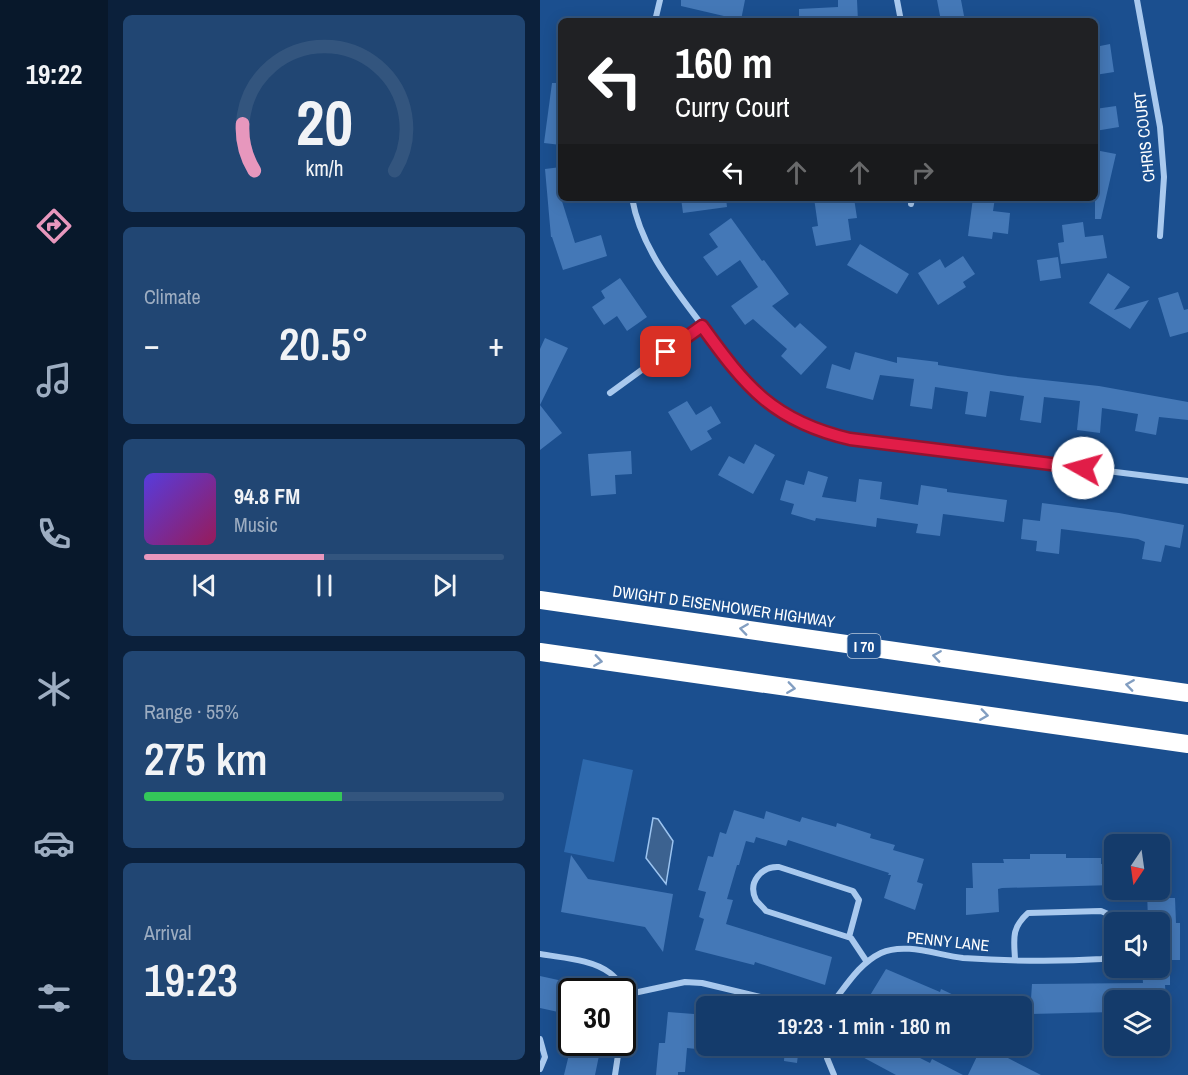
<!DOCTYPE html>
<html lang="en">
<head>
<meta charset="utf-8">
<style>
	:root { --surface:#143b6b; --page:#214673; --text:#f1f3f6; --muted:#9dadc1; --line:#33557e; --accent:#e797bd }
	body { margin:0; font-family:"Archivo Narrow",sans-serif; background:var(--page); color:var(--text); height:100vh; display:flex; flex-direction:column; font-size:22px; white-space:nowrap }
	* { box-sizing:border-box; margin:0 }
	p { font-size:20px; color:var(--muted) }
	.icon { flex:none; width:33px; height:33px; fill:none; stroke:currentColor; stroke-width:2; stroke-linecap:round; stroke-linejoin:round }
	.map { position:relative; flex:1; overflow:hidden }
	.details { display:flex; flex-direction:column; gap:15px; padding:15px; background:#0b203b; width:432px }
	.details>* { flex:none }
	.guide { position:absolute; left:18px; top:18px; width:540px; height:183px; border-radius:9px; box-shadow:0 3px 15px #0003,0 0 0 2px var(--line); background:#202124; color:#fff; overflow:hidden }
	.needle { width:39px; rotate:193deg }
	.fabs { position:absolute; left:564px; top:834px; display:grid; gap:12px }
	.fabs a { display:grid; place-items:center; width:66px; height:66px; border-radius:9px; background:var(--surface); box-shadow:0 3px 15px #0003,0 0 0 2px var(--line); font-size:30px }
	.speed { position:absolute; left:18px; top:978px; display:flex; gap:12px; font-size:30px; font-weight:700; text-align:center }
	.speed>* { display:grid; place-content:center; width:78px; height:78px; border-radius:50%; background:var(--surface); box-shadow:0 3px 15px #0003,0 0 0 2px var(--line); line-height:1 }
	.speed .limit { border:3px solid #111; border-radius:9px; background:#fff; color:#111 }
	.pin { position:absolute; display:grid; place-items:center; width:51px; height:51px; color:#fff; margin:-26px; border-radius:12px; box-shadow:0 3px 9px #0006 }
	.me { position:absolute; width:66px; margin:-33px; rotate:277deg; stroke-linejoin:round; filter:drop-shadow(0 0 4px #0008) }
	.turn { display:flex; align-items:center; gap:21px; height:126px; padding:0 18px; font-size:27px }
	.turn .icon { width:78px; height:78px; stroke-width:2.5 }
	.turn b { display:block; font-size:42px; line-height:51px }
	.lanes { display:flex; align-items:center; height:57px; padding:0 18px; background:#0003; justify-content:center; gap:30px; direction:ltr }
	.lanes .off { opacity:.35 }
	.big { font-size:45px; font-weight:600; line-height:1.1 }
	.details .tile { flex:1; display:flex; flex-direction:column; justify-content:center; gap:9px; min-width:0; padding:0 21px; border-radius:9px; background:var(--page) }
	.details .dial { align-items:center; gap:0 }
	.dial svg { height:156px; overflow:visible; fill:none; stroke:var(--line); stroke-width:7; stroke-linecap:round; text-anchor:middle }
	.dial text { fill:var(--text); stroke:none }
	.song { display:flex; align-items:center; gap:18px }
	.cover { width:72px; height:72px; border-radius:9px; background:linear-gradient(135deg,hsl(250 70% 55%),hsl(330 70% 35%)) }
	.played { height:6px; border-radius:3px; background:linear-gradient(90deg,var(--accent) 50%,var(--line) 50%) }
	.keys { display:flex; justify-content:space-around; direction:ltr }
	.heat { display:flex; justify-content:space-between; align-items:center; font-size:33px; direction:ltr }
	.charge { height:9px; border-radius:4px; background:linear-gradient(90deg,#34c759 55%,var(--line) 0) }
	.trip { position:absolute; left:156px; top:996px; width:336px; height:60px; border-radius:9px; background:var(--surface); box-shadow:0 3px 15px #0003,0 0 0 2px var(--line); font-weight:600; line-height:60px; text-align:center }
	main { display:flex; flex:1; min-height:0 }
	.tabs { display:flex; flex-direction:column; width:108px; justify-content:space-around; align-items:center; background:#08182b; color:var(--muted) }
	.tabs .icon { width:42px; height:42px }
	.tabs .current { color:var(--accent) }
	.tabs b { font-size:27px; color:var(--text) }
	.map>svg:first-child { display:block }
	.green { fill:#2e69ad }
	.water { fill:#3c6290; stroke:#9cc4f0; stroke-width:1.5 }
	.building { fill:#4478b7 }
	.lines { fill:none; stroke-linecap:round; stroke-linejoin:round }
	.minor { stroke:#a9c9ee; stroke-width:6 }
	.motorway { stroke:#fff; stroke-width:18 }
	.oneway { stroke:#829ec1 }
	.route-casing { stroke:#92132f; stroke-width:15 }
	.route { stroke:#e11d48; stroke-width:10 }
	.labels { text-anchor:middle; dominant-baseline:central; stroke-width:4.5; stroke-linejoin:round; paint-order:stroke }
	.shield { fill:#1b4f8f; stroke:#bbcadd; stroke-width:1.5 }
	.shield-label { font-size:15px; font-weight:bold; fill:#fff }
	.street-label { font-size:16px; fill:#fff; stroke:#1b4f8f }
</style>
</head>
<body>
<main>
<nav class="tabs">
<b>19:22</b>
<svg class="icon current" aria-label="directions" viewBox="0 0 24 24"><path d="M12 3l9 9-9 9-9-9zM9 14v-3h6M13 9l2 2-2 2"/></svg>
<svg class="icon" aria-label="music" viewBox="0 0 24 24"><path d="M9 18V5l10-2v13"/><circle cx="6" cy="18" r="3"/><circle cx="16" cy="16" r="3"/></svg>
<svg class="icon" aria-label="phone" viewBox="0 0 24 24"><path d="M5 4h4l2 5-3 2q2 4 5 5l2-3 5 2v4C11 20 4 13 5 4z"/></svg>
<svg class="icon" aria-label="climate" viewBox="0 0 24 24"><path d="M12 3v18M4 7l16 10M4 17L20 7"/></svg>
<svg class="icon" aria-label="car" viewBox="0 0 24 24"><path d="M5 17H2v-5l4-1 3-4h7l3 4 3 1v5h-3M9 17h6M6 11h13"/><circle cx="7" cy="17" r="2"/><circle cx="17" cy="17" r="2"/></svg>
<svg class="icon" aria-label="filters" viewBox="0 0 24 24"><path d="M4 7h16M4 17h16"/><circle cx="9" cy="7" r="2"/><circle cx="15" cy="17" r="2"/></svg>
</nav>
<section class="details">
<div class="tile dial"><svg viewBox="0 0 100 80">
<path d="M14 69A42 42 0 1 1 86 69"/>
<path d="M14 69A42 42 0 0 1 8 45" stroke="#e797bd"/>
<text x="50" y="56" font-size="32" font-weight="700">20</text>
<text x="50" y="72" font-size="11">km/h</text>
</svg></div>
<div class="tile"><p>Climate</p>
<div class="heat"><a>−</a><b class="big">20.5°</b><a>+</a></div>
</div>
<div class="tile">
<div class="song"><i class="cover"></i><div><b>94.8 FM</b><p>Music</p></div></div>
<div class="played"></div>
<div class="keys"><svg class="icon" aria-label="previous" viewBox="0 0 24 24"><path d="M18 5L8 12l10 7zM5 5v14"/></svg><svg class="icon" aria-label="pause" viewBox="0 0 24 24"><path d="M8 5v14M16 5v14"/></svg><svg class="icon" aria-label="next" viewBox="0 0 24 24"><path d="M6 5l10 7-10 7zM19 5v14"/></svg></div>
</div>
<div class="tile"><p>Range · 55%</p><b class="big">275 km</b><div class="charge"></div></div>
<div class="tile"><p>Arrival</p><b class="big">19:23</b></div>
</section>
<div class="map">
<svg width="648" height="1075" viewBox="0 0 648 1075">
	<rect width="100%" height="100%" fill="#1b4f8f"/>
	<path class="green" d="M43,759L93,770L74,862L24,852Z"/>
	<path class="water" d="M113,818L118,819L133,841L126,884L106,858Z"/>
	<path class="building" d="M141,0H205L201,20L141,6Z
		M298,0H317L318,21H259V9L298,7Z
		M397,0H421L425,21H401Z
		M570,44L574,72L555,75V47Z
		M12,83H21V145L4,143Z
		M576,106L579,127L555,131V109Z
		M555,150L576,154L561,219H555Z
		M21,167V198L35,243L61,235L67,256L23,270L12,237H11L5,169Z
		M141,198H186L187,207L143,213Z
		M274,198H314L317,218L308,219L311,240L276,246L272,227L278,226Z
		M433,198H455L453,211L470,213L468,234L453,232L452,239L428,236Z
		M191,218L222,261L224,260L249,294L232,306L255,328L260,323L287,347L261,375L241,356L247,349L213,319L205,325L191,306L218,287L200,260L177,276L163,257L178,247L169,234Z
		M543,222L545,237L563,235L567,258L521,264L518,243L524,242L522,225Z
		M320,244L369,274L357,294L307,265Z
		M423,256L435,274L423,282L426,287L398,305L378,273L400,259L405,268Z
		M518,257L521,278L500,281L497,260Z
		M568,273L590,287L574,310L609,300L590,329L549,303Z
		M80,278L107,317L87,331L77,316L64,325L52,307L65,298L61,291Z
		M638,292L644,310L648,309V332L630,337L618,298Z
		M5,338L28,348L0,405V349Z
		M315,352L357,363V357L398,362V365L468,376L559,386L648,402V420L619,417L616,435L595,431L598,414L562,408L560,433L537,430L540,401L504,397L501,423L480,420L484,396L450,391L446,417L425,414L428,392L395,387L392,409L370,406L374,379L340,375L333,400L286,388L292,364L310,370Z
		M147,401L156,415L171,406L181,423L167,431L172,439L151,451L128,412Z
		M0,405L22,433L0,450Z
		M215,444L235,455L213,494L178,475L189,456L204,464Z
		M91,451L92,474L75,475L76,494L51,496L48,454Z
		M268,471L288,477L282,497L316,502L319,479L342,482L340,499L378,505L381,485L407,489V492L467,500L464,522L403,514L400,536L376,533L378,524L337,518L336,527L276,518L275,521L251,514L254,504L240,500L246,480L264,485Z
		M502,503L579,513L644,525L640,548L625,545L621,562L602,559L605,542L598,539L521,529L519,554L496,551L497,541L481,539L483,519L500,521Z
		M194,810L224,819L226,811L260,822L262,817L296,827L297,823L331,834L330,838L355,845L353,850L384,859L377,882L383,884L375,910L344,898L351,875H348L349,873L248,840L246,846L216,837L214,843L206,841L199,865H197L187,899L193,900L186,924L292,957L285,985L215,962L214,965L155,950L164,919L159,917L166,892L158,890L168,856L173,857L180,832L186,834Z
		M490,854H526V858H561V864H574V885L462,888L458,889L459,912L426,915V888H433L432,863H464L463,859H490Z
		M31,855L48,879L133,894L123,952L105,927L21,912Z
		M607,890H629V898H635L636,923H640V960H620V922H608Z
		M602,968H630V985H625L626,1000H574V1012L490,1014L492,984L603,983Z
		M346,969L400,992L401,989L437,1006H365L356,1002L354,1006H348L329,997Z
		M0,976L32,983V1015L0,1008Z
		M128,1012L154,1014V1017L166,1018V1050L147,1048L145,1072H138V1075H116L119,1043H125Z
		M32,1042H52V1045L61,1046L55,1075H24Z
		M245,1046H259L257,1063L244,1061Z
		M302,1046H356L390,1063L392,1059L423,1075H356Z
		M442,1046H471L466,1057L501,1075H428Z"/>
	<g class="lines">
		<path class="minor" d="M357,0L361,21
			M597,0L620,127L624,177L620,236
			M115,21L120,0
			M92,198C101,249 135,289 165,329C183,355 201,383 227,402C252,421 280,432 310,439L648,481
			M371,204L372,198
			M70,393L162,326
			M309,937L319,900L313,891L239,867C222,866 207,882 216,900C219,904 223,907 226,911L311,938L327,962
			M0,954C22,958 52,959 70,973C78,979 83,987 89,994L145,982L162,983L258,1006
			M475,959C474,939 471,928 488,913L561,911L568,914L577,922
			M290,1006C305,988 318,964 341,953C365,942 397,955 423,958C468,961 516,962 562,959L574,953
			M82,1031L89,994
			M0,1039L5,1057L0,1069
			M286,1046L287,1058L294,1075
			M75,1075L80,1042"/>
		<path class="motorway" d="M0,600L648,693
			M0,652L648,744"/>
	</g>
	<defs><path id="oneway-chevron" d="M-2-3.5L2.5 0L-2 3.5" fill="none" stroke-width="1.6" stroke-linecap="round" stroke-linejoin="round" transform="scale(1.5)"/></defs>
	<g class="oneway">
		<use href="#oneway-chevron" transform="translate(204 629) rotate(-172)"/>
		<use href="#oneway-chevron" transform="translate(397 656) rotate(-172)"/>
		<use href="#oneway-chevron" transform="translate(58 661) rotate(8)"/>
		<use href="#oneway-chevron" transform="translate(590 685) rotate(-172)"/>
		<use href="#oneway-chevron" transform="translate(251 688) rotate(8)"/>
		<use href="#oneway-chevron" transform="translate(444 715) rotate(8)"/>
	</g>
	<g class="lines">
		<g class="route-casing">
			<path id="route" d="M126,352L162,326C206,387 233,421 310,439L543,468"/>
		</g>
		<use href="#route" class="route"/>
	</g>
	<g class="labels">
		<rect class="shield" x="307.5" y="634" width="33" height="24" rx="4.5"/>
		<g class="shield-label">
			<text x="324" y="646">I 70</text>
		</g>
		<g class="street-label">
			<text transform="translate(604 137) rotate(-96)">CHRIS COURT</text>
			<text transform="translate(184 606) rotate(8)">DWIGHT D EISENHOWER HIGHWAY</text>
			<text transform="translate(408 941) rotate(6)">PENNY LANE</text>
		</g>
	</g>
</svg>
<div class="fabs">
<a><svg class="needle" viewBox="-14 -14 28 28"><path d="M0-13l5 13h-10z" fill="#e53935"/><path d="M0 13l5-13h-10z" fill="#9dadc1"/></svg></a>
<a><svg class="icon" aria-label="sound" viewBox="0 0 24 24"><path d="M4 9h4l5-4v14l-5-4H4zM17 9q2 3 0 6"/></svg></a>
<a><svg class="icon" aria-label="layers" viewBox="0 0 24 24"><path d="M12 4l9 5-9 5-9-5zM3 14l9 5 9-5"/></svg></a>
</div>
<div class="speed"><div class="limit">30</div></div>
<div class="pin" style="left:126px;top:352px;background:#d93025"><svg class="icon" aria-label="arrive" viewBox="0 0 24 24"><path d="M6 21V4h12l-3 4 3 4H6"/></svg></div>
<svg class="me" style="left:543px;top:468px" viewBox="-20 -20 40 40"><circle r="19" fill="#fff"/><path d="M0-13L10 11 0 6-10 11z" fill="#e11d48"/></svg>
<div class="trip">19:23 · 1 min · 180 m</div>
<div class="guide">
<div class="turn"><svg class="icon" aria-label="left" viewBox="0 0 24 24"><path d="M17 20v-9H6M10 6l-5 5 5 5"/></svg><div><b>160 m</b>Curry Court</div></div>
<div class="lanes"><svg class="icon" aria-label="left" viewBox="0 0 24 24"><path d="M17 20v-9H6M10 6l-5 5 5 5"/></svg><svg class="icon off" aria-label="ahead" viewBox="0 0 24 24"><path d="M12 20V5M6 11l6-6 6 6"/></svg><svg class="icon off" aria-label="ahead" viewBox="0 0 24 24"><path d="M12 20V5M6 11l6-6 6 6"/></svg><svg class="icon off" aria-label="right" viewBox="0 0 24 24"><path d="M7 20v-9h11M14 6l5 5-5 5"/></svg></div>
</div>
</div>
</main>
</body>
</html>
